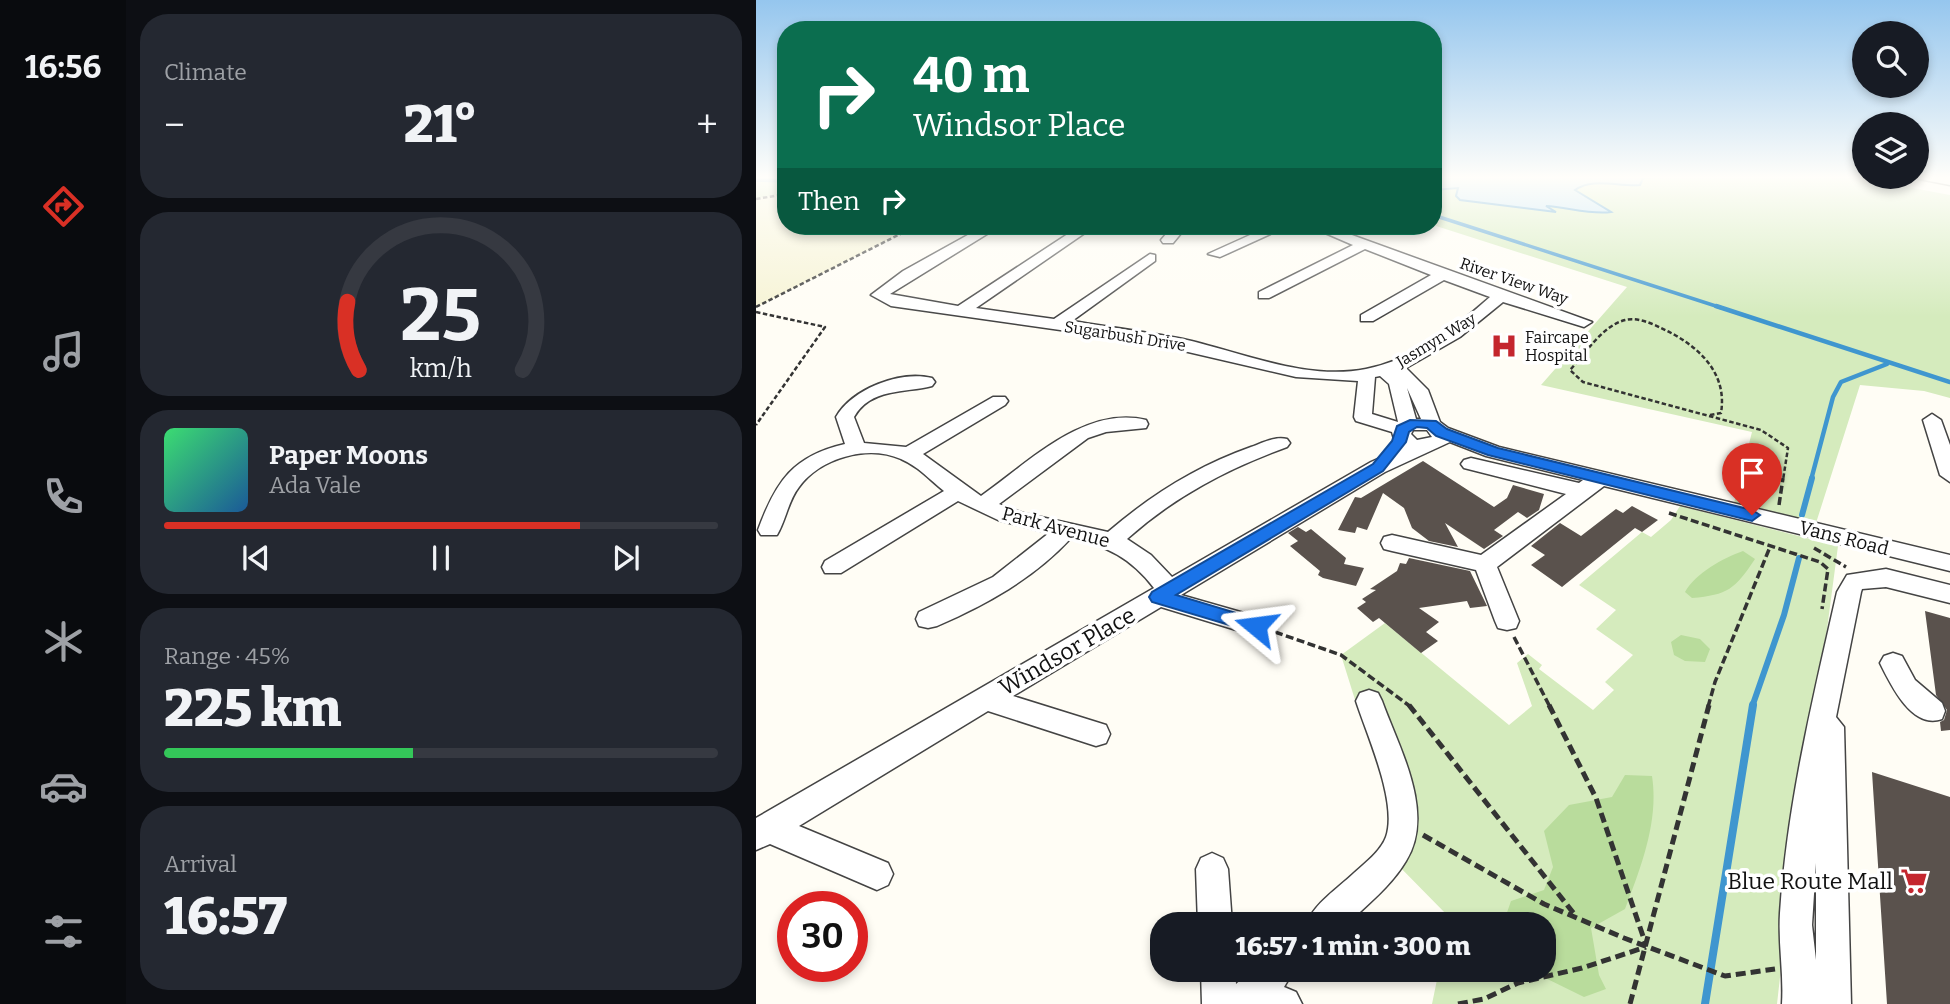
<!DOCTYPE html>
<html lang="en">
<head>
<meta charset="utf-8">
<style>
	:root { --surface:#171b24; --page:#242831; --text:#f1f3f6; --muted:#9ea1a6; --line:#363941; --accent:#d93025 }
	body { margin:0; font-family:Bitter,serif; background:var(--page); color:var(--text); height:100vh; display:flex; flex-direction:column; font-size:26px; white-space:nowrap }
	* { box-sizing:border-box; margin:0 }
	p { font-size:23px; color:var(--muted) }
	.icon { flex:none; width:38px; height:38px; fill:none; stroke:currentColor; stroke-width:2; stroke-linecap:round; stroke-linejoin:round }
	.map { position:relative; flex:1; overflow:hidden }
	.details { display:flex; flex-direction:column; gap:14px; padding:14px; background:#0d0f14; width:630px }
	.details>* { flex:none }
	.hud { position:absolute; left:21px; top:21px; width:665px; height:214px; border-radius:28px; box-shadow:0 4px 10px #0003; background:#0b6e4f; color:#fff; overflow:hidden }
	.fabs { position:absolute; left:1096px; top:21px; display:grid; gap:14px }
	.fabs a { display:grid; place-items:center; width:77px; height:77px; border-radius:50%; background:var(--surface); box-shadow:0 4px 10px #0003; font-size:35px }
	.speed { position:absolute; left:21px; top:891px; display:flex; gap:14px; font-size:35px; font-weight:700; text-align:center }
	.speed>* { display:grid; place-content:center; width:91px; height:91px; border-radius:50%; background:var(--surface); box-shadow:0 4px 10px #0003; line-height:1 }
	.speed .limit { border:10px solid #d22; background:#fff; color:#111 }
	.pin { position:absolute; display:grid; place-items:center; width:60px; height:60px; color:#fff; margin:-72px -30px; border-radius:50% 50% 50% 0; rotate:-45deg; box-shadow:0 0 7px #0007 }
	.pin .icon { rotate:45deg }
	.me { position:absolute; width:77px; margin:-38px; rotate:286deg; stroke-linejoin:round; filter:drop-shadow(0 0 5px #0008) }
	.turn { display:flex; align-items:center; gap:24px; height:147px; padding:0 21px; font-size:32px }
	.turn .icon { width:91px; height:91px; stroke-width:2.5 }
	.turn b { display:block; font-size:49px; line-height:60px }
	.then { display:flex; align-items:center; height:66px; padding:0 21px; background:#0003; gap:14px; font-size:26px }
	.big { font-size:52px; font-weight:800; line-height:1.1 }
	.details .widget { flex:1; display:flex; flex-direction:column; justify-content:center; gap:10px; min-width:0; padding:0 24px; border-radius:28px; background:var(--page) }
	.details .dial { align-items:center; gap:0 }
	.dial svg { height:182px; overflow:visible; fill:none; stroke:var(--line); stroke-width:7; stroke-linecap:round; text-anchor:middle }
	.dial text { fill:var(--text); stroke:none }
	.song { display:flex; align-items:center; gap:21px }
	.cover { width:84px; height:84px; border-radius:10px; background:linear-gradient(135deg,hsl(140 70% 55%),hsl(210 70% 35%)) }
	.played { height:7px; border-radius:4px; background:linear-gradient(90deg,var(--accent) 75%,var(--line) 75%) }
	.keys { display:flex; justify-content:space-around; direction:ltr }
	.heat { display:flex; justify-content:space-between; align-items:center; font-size:38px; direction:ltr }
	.charge { height:10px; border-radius:5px; background:linear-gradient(90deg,#34c759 45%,var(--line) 0) }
	.trip { position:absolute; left:394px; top:912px; width:406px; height:70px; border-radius:28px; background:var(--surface); box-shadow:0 4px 10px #0003; font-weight:800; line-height:70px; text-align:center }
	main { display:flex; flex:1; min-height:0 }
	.tab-bar { display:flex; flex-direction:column; width:126px; justify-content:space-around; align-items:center; background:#090b0e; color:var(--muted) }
	.tab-bar .icon { width:49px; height:49px }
	.tab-bar .selected { color:var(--accent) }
	.tab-bar b { font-size:32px; color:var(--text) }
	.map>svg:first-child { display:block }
	.farmland { fill:#f6f3d4 }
	.green { fill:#d5ebbd }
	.forest { fill:#b9dc9c }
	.water { fill:#b9e0f7; stroke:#3f96cf; stroke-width:2 }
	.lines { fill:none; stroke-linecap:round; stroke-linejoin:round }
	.stream-far3 { stroke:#3f96cf; stroke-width:3.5 }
	.stream-far2 { stroke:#3f96cf; stroke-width:4.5 }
	.stream-far1 { stroke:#3f96cf; stroke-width:6 }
	.stream { stroke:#3f96cf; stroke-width:8 }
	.building { fill:#5a524d }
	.minor-casing { stroke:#444; stroke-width:3 }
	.path-far2 { stroke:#333; stroke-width:2.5; stroke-dasharray:4.5 2.5; stroke-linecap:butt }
	.path-far1 { stroke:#333; stroke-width:3.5; stroke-dasharray:8 3.5; stroke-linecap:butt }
	.path { stroke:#333; stroke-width:5; stroke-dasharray:10 5; stroke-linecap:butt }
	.minor { fill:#fff; fill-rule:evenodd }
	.route { fill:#1a73e8; stroke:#114b97; stroke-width:2 }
	.labels { text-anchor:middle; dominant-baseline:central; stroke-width:7; stroke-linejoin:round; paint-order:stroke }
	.far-street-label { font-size:16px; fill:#111; stroke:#fff }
	.far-poi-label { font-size:16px; fill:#111; stroke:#fff; text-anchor:start }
	.street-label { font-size:19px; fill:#111; stroke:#fff }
	.near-street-label { font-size:23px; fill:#111; stroke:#fff }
	.near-poi-label { font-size:23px; fill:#111; stroke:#fff; text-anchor:end }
</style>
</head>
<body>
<main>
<nav class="tab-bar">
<b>16:56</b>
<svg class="icon selected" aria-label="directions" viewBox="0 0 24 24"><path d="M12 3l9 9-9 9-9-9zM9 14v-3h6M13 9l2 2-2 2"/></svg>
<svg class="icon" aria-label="music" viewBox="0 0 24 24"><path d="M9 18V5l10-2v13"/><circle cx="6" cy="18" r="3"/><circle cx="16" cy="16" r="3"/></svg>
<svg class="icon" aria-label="phone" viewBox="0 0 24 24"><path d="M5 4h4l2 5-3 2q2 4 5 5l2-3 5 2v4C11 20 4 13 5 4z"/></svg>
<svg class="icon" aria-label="climate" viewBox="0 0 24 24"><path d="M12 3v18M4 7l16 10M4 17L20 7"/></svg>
<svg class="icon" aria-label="car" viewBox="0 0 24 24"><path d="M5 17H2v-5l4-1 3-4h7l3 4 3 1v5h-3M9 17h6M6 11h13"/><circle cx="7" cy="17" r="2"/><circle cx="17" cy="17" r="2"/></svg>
<svg class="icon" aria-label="filters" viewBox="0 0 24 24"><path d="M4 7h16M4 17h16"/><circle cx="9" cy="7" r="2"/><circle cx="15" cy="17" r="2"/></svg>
</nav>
<section class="details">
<div class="widget"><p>Climate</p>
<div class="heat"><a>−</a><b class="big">21°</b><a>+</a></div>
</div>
<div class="widget dial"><svg viewBox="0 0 100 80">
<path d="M14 69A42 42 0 1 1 86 69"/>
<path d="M14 69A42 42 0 0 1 9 39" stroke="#d93025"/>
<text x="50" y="56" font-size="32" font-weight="700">25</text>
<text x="50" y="72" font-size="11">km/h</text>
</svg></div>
<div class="widget">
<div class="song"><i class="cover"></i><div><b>Paper Moons</b><p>Ada Vale</p></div></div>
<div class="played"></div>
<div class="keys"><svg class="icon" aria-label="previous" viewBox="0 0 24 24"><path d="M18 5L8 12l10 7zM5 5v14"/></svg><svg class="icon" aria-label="pause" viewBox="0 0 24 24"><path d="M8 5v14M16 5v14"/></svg><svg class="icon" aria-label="next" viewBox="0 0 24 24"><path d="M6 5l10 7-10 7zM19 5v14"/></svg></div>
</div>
<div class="widget"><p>Range · 45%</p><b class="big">225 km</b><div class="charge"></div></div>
<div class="widget"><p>Arrival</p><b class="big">16:57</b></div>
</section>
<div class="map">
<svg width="1194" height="1004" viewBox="0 0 1194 1004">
	<rect width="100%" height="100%" fill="#fffdf5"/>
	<path class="farmland" d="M30,193V226H160L0,307V198Z"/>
	<path class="green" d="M0,177H30V193L0,198Z
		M677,177H1098L1194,195V398L1168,391L1104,385L1060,523L978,503L996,432L785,385L871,287L677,225Z
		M924,506L1082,546L1071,629L1054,711L1021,1004H676L683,970H788V924H692L693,917L634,857L644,842L613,701L600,703L585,655L629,623L753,725L776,706L761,663L772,654L786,665L783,669L837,710L858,690L849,682L877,655L840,629L860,610L823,585L886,532L895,537L915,520Z"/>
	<path class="forest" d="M987,551L999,559C979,589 972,595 936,598L929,592C940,573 967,558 987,551Z
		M925,635L944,639L954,649L949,662L929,661L918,655L915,642Z
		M869,775L896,776C903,821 885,867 869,909L835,928L843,975L850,989L828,997L773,970H788V924H747L755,901L788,890L797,867L788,831L813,805L856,797Z"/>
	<path class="water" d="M677,177H896L887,178L884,185C863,187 836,177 819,190L855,212C834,215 811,207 790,206L800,212L704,200L700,196L702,188L677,190Z"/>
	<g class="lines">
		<path class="stream-far3" d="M0,180L30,181
			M677,215L966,308"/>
		<path class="stream-far2" d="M960,306L1194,382
			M1055,480L1077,397L1085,382L1131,364"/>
		<path class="stream-far1" d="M1046,515L1056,478
			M996,707L1028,615L1043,558"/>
		<path class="stream" d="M949,1004L997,705"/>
	</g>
	<path class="building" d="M667,461L738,507L751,498L757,485L788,494L783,510L771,518L762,512L738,530L747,536L728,549L689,523L702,547L673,541L656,528L648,508L627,493L611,530L601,527L599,533L582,530L599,497L605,498Z
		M876,506L902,520L886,532L879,528L806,587L775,565L789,555L775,546L804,523L825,536L860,509L867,513Z
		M542,527L550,532L555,529L590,558L588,564L608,568L600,586L567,578L562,575L564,571L534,546L542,541L532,533Z
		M653,558L714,571L731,606L714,608L711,601L663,608L683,622L670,632L682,641L665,653L623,618L617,622L601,608L610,602L606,599L620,590L614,589L641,571L644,563L650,564Z
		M1169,611L1194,618V730L1185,731L1184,722L1188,720L1191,710L1180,695Z
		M1116,772L1194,797V1004H1131Z"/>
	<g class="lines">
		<g class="minor-casing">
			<path id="minor" d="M1153,177H1194V185Z
				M228,226H244L134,294L202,306L324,226H339L220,308L298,319L394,254L399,255V261L316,321C353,327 390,332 427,339C485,352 550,381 610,369C656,360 699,328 734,297L688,280L617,321H605V315L675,275L609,249L513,298H503V292L597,245L553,226H571L836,322L828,327L747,302L704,337L650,368L672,390L684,422L692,428L743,447L1194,555V571L848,486L741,567L763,621L760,628L751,630L742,628L739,621L720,570L636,551L628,549L625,543L628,537L636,535L725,555L810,494L708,468L705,464L708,460L715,458L823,483L827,480L730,456L694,442L629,472L425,595L509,619L512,626L509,633L500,636L405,607L257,696L350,725L354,734L350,743L340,746L232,711L43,826L132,863L137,874L132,885L121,890L14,844L0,850V818L398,588C375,558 351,546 315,538C277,579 231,604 181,626L172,628L163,626L160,619L163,612L237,577L293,533L242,520L202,501L85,573H69L66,567L69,561L188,491C174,480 162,466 145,459C112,444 64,458 43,487C32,501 30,520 21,535H5L2,530C20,481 37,456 89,444L80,417C96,389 144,370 176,378L179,382L176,386C149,393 114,388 98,417L108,443L150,447L237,397H249L252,401L249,405L167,454L225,496C271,464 328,405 390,420L392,424L390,428L350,432L332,438L243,504L267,513L352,532C395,495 441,466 495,447C506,443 519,436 531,439L534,443L531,447C471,469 419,496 371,539L395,555L416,577L615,462L646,448L639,442L636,432L600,421L598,417L602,381L540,377L389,342L135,306L115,295L147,271ZM624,376L633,384L642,422L616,414L619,377ZM651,388L665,419H660ZM657,430H671L676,437L661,440L655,434Z
				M417,226H431L417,243H407L405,240Z
				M514,226H532L464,257L452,254Z
				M1176,414L1185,420L1194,445V482L1184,475L1167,420Z
				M1130,569L1194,585V603L1130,587L1106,589L1105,592L1080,717L1088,727L1095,1004H1026C1028,974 1022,944 1024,913C1031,804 1057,698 1081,592L1091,575ZM1060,863V960L1056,925Z
				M1137,653L1146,656L1159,680L1186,703L1189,711L1186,719C1156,730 1135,685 1124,663L1128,656Z
				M613,690L622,693L626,701C643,748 680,813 650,861C636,885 611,905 591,924H550C559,903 581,889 598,873C608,864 625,851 630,837C642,803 611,735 600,701L604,693Z
				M456,853L467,858L472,869L476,924H442L440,869L445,858Z
				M445,970H479L480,984L496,970H538L528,987L540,992L546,1004H446Z"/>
		</g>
		<path class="path-far2" d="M0,199L30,194
			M0,307L160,226
			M0,312L69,327L0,425
			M954,415L965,413C972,371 940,344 905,328C895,323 881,317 869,320C846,326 829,354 814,370L827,382L1005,430L1032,448L1027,480"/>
		<path class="path-far1" d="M1023,505L1027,478
			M913,513L1064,562L1072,569L1066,609
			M1058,548L1090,567
			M519,632L585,655L655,707
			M758,637L794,707
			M952,707L959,682L1014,547"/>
		<path class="path" d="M653,705L819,915
			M793,705L840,798L890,945
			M667,835L788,904L868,938L969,976L1019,969
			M702,1004L728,999L762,983L826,968L890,947
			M874,1004L953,705"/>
		<use href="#minor" class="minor"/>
	</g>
	<linearGradient id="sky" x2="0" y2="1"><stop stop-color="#95c6ee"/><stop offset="0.56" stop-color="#fffefa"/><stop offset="1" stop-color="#fffefa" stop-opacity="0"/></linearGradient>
	<rect width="1194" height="317" fill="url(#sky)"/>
	<path class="route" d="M654,420L680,421L691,429L742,448L996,510L1004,515L996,521L732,455L680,436L671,428L661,427L653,432L650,442L627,471L420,595L507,621L510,626L507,631L500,633L396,602L393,597L396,592L617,464L636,441L641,426Z"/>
	<defs>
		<g id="hospital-bare" transform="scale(2.1)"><path d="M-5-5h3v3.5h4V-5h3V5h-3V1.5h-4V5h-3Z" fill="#c4262e" stroke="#fff" stroke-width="2.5" paint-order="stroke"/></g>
		<g id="supermarket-bare" transform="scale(2.1)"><path d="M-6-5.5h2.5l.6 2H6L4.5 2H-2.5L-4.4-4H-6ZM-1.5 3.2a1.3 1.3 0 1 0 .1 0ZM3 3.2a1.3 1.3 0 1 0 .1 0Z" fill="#c4262e" stroke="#fff" stroke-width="2.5" paint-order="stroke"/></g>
	</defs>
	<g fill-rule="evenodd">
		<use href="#hospital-bare" x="748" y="346"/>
		<use href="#supermarket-bare" x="1158" y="881"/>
	</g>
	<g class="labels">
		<g class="far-street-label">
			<text transform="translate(758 281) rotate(19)">River View Way</text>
			<text transform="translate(369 336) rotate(9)">Sugarbush Drive</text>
			<text transform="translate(680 340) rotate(-31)">Jasmyn Way</text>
		</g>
		<g class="far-poi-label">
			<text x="769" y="337">Faircape<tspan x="769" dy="18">Hospital</tspan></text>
		</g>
		<g class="street-label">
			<text transform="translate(300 527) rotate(15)">Park Avenue</text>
			<text transform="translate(1088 538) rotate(14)">Vans Road</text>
		</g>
		<g class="near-street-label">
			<text transform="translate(311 651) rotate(-30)">Windsor Place</text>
		</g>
		<g class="near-poi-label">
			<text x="1137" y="881">Blue Route Mall</text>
		</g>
	</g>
</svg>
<div class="fabs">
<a><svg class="icon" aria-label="search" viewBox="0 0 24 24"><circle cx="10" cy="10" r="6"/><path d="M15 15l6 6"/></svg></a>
<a><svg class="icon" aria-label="layers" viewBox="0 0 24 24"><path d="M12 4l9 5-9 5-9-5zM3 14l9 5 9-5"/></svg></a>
</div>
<div class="speed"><div class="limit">30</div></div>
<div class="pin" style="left:996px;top:515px;background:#d93025"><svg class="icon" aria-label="arrive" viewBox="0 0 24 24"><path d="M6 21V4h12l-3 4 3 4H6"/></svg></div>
<svg class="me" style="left:500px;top:626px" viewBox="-20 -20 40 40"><path d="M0-17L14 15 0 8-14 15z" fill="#1a73e8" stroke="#fff" stroke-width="4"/></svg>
<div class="trip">16:57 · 1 min · 300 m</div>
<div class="hud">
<div class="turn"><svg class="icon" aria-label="right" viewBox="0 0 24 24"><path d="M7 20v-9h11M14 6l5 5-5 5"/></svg><div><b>40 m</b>Windsor Place</div></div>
<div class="then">Then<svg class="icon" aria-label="right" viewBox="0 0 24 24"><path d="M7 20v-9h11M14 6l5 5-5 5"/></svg></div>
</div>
</div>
</main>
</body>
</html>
